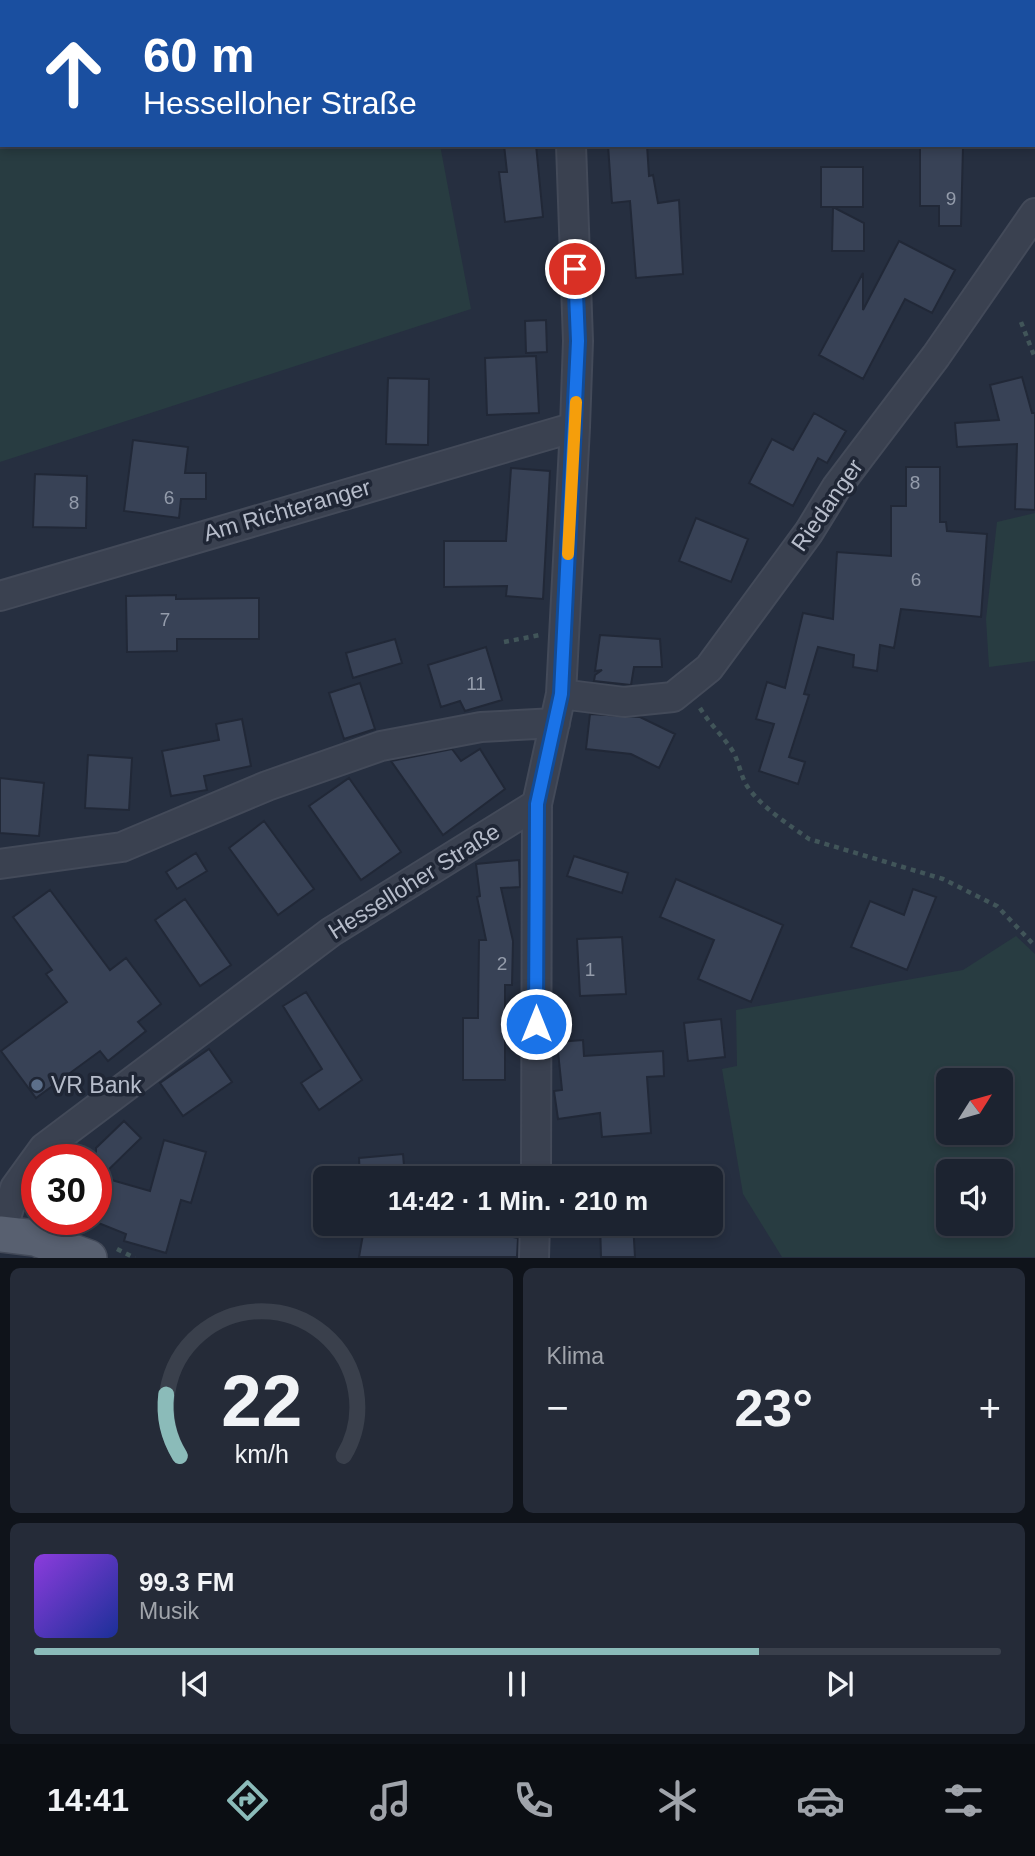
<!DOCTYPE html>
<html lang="de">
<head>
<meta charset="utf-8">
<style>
	:root { --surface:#1c2330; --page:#252b38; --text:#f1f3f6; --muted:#a0a4ab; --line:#3a404c; --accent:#8bbbb9 }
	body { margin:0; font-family:Helvetica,sans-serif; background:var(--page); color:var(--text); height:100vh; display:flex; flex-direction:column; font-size:26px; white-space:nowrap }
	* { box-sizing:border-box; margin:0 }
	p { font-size:23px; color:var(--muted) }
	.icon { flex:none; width:38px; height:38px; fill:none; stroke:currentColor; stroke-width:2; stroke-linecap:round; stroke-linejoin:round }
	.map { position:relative; height:1258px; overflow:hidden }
	.side { display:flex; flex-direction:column; gap:10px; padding:10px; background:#0f131a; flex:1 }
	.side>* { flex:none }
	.hud { position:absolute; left:0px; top:0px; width:1036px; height:147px; box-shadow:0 4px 10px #0003,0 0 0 2px var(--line); background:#1a4fa0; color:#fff; overflow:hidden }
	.needle { width:46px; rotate:53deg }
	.controls { position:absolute; left:936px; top:1068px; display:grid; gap:14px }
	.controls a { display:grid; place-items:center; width:77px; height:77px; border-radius:10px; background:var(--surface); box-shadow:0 4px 10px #0003,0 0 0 2px var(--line); font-size:35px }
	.speed { position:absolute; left:21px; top:1144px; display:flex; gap:14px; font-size:35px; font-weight:700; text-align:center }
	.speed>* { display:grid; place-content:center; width:91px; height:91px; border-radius:50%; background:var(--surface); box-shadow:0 4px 10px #0003,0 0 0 2px var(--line); line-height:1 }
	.speed .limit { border:10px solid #d22; background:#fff; color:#111 }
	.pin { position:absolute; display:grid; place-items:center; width:60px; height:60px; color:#fff; margin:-30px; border:4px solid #fff; border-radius:50%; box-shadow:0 2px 7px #0007 }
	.me { position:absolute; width:77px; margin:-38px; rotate:0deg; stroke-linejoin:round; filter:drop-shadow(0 0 5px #0008) }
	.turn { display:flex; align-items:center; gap:24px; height:147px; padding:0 28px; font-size:32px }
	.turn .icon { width:91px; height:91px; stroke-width:2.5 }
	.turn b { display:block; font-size:49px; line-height:60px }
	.big { font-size:52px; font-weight:700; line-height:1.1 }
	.side .tile { flex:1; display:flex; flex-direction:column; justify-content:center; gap:10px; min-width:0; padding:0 24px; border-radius:10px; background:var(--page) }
	.side .dial { align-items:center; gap:0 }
	.dial svg { height:182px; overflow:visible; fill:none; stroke:var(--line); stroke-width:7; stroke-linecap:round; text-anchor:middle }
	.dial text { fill:var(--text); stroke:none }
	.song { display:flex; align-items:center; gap:21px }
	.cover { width:84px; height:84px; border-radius:10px; background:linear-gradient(135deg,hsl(270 70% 55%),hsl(230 70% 35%)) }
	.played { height:7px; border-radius:4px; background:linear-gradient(90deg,var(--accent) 75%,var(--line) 75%) }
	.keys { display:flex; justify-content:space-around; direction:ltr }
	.heat { display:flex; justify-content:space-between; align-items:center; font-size:38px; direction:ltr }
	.side .tiles { flex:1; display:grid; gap:10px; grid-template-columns:1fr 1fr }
	.tile:last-child { grid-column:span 2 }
	.trip { position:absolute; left:313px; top:1166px; width:410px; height:70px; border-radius:10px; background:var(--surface); box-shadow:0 4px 10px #0003,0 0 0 2px var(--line); font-weight:700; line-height:70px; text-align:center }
	.dock { display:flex; height:112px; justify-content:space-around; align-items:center; background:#0b0e13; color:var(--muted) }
	.dock .icon { width:49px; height:49px }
	.dock .active { color:var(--accent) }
	.dock b { font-size:32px; color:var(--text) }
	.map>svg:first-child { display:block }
	.green { fill:#283c41; fill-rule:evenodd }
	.building { fill:#384256; stroke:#212837; stroke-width:2 }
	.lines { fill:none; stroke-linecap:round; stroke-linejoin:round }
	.minor-casing { stroke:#434a59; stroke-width:32 }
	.major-casing { stroke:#434a59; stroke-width:38 }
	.path { stroke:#415559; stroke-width:4.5; stroke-dasharray:5 5; stroke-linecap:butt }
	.minor { stroke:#3a4150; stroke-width:28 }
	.major { stroke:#586070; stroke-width:35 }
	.route-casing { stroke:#114b97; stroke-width:18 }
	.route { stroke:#1a73e8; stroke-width:12 }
	.slow { stroke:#f59e0b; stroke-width:12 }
	.service-dot { fill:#5c6f8a; stroke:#1f2635; stroke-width:2.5 }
	.labels { text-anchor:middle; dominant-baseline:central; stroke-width:7; stroke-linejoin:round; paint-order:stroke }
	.number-label { font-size:19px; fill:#949cab }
	.street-label { font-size:23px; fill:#b6bcca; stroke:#1f2635 }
	.poi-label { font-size:23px; fill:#b6bcca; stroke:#1f2635; text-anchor:start }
</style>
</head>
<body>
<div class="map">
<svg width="1035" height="1258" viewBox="0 0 1035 1258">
	<rect width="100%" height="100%" fill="#262f40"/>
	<path class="green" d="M0,0H412L2,2V145H440L471,309L0,462Z
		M1035,513V661L989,667L986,619L997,522Z
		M1016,936L1035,954V1257H782L743,1194L722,1069L737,1066L736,1010L963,970ZM948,1080H1001V1132H948ZM948,1171H1001V1223H948Z"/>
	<path class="building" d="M504,145H536L543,217L505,222L499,172H507Z
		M608,145H647L649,176L653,175L658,203L679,200L683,274L636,278L630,201L612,203Z
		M920,147H963L961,226H939V206H920Z
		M821,167H863V207H833L864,223V251H832L833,207H821Z
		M899,241L955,270L932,313L905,299L863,379L819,355L863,273V310Z
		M546,320L547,352L526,353L525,321Z
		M536,356L539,413L487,415L485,358Z
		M1022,377L1032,413H1035V510L1015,509L1017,444L957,447L955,423L999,420L990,385Z
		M388,378L429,379L428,445L386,444Z
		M814,413L846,431L827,463L818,458L793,506L749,483L772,439L793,450Z
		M133,440L188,447L185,473H206V499H181L179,518L124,511Z
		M906,467H940V522H946L947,531L987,534L981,617L901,609L894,648L880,645L877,671L853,667L854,655L818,647L804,694L809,695L789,757L805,762L798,784L759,771L774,724L756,719L767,682L785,688L803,613L833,619L837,552L891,556V506H906Z
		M511,468L550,471L543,599L506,596L507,586L444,587V541H506Z
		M35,474L87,476L86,528L33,527Z
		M696,518L748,539L731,582L679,561Z
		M176,595V599L259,598V639H177V651L127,652L126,596Z
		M600,635L660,639L662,667H634L631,685L594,681L595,675L602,670L595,671Z
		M395,639L402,663L353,678L346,653Z
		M486,647L502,700L465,711L460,701L441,707L428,665Z
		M360,683L375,729L344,739L329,693Z
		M590,714L640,717L675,734L659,768L631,754L586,749Z
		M242,719L251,766L204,776L207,790L171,796L162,751L219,740L216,724Z
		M452,749L461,761L480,749L505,789L443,835L391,761Z
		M88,755L132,758L129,810L85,808Z
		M0,778L44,783L39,836L0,833Z
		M349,778L401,852L361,880L309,806Z
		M264,821L314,889L278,915L229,848Z
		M196,853L207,871L177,889L166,872Z
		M574,856L628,873L622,893L567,876Z
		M519,860L520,887L501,888L513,941L512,985H505V1080H463V1018H478L479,940H486L477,897L480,896L476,864Z
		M676,879L783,925L751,1002L698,979L714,940L660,917Z
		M913,889L936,897L907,970L851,947L870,901L904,915Z
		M50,890L110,970L126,958L161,1004L138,1022L146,1031L108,1061L100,1051L36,1098L1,1051L67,1002L46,974L52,970L13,917Z
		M185,899L231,965L200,986L155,920Z
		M622,937L626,994L580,996L577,939Z
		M306,992L362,1080L319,1110L301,1083L322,1069L283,1006Z
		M721,1019L725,1057L688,1061L684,1023Z
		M583,1040L584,1056L663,1051L664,1076L647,1077L651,1133L602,1137L600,1113L558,1119L554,1091L562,1090L557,1042Z
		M209,1049L232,1082L183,1116L160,1083Z
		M124,1121L141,1138L101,1177L150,1191L164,1140L206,1152L191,1203L181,1200L166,1253L124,1241L126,1234L96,1222V1148Z
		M403,1154L405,1178H360L359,1158Z
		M365,1223H440L518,1238L517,1257H359Z
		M600,1223H633L635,1257H601Z"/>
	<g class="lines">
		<g class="minor-casing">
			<path id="minor" d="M569,0V2
				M1009,0L1010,2
				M1034,48L1035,49
				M0,596L575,427
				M561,694L624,702L673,697L709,668L809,532L836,488L936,356L1035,213
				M0,864L122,847L267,786L381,746L481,727L555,723
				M536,1178L537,804L561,694L575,427L578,341L571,145
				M1,1234L15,1188L44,1148L331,932L537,804
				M534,1258L535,1223"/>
		</g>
		<g class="major-casing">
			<path id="major" d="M0,1234L35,1238L89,1258"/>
		</g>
		<path class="path" d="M1021,322L1035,358
			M504,642L540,635
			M700,708C709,723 720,733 730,747C739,759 740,775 747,786C762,808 788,824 809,839L943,879L997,906L1035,946
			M580,1178L592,1176
			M117,1249L135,1258"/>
		<use href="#minor" class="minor"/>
		<use href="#major" class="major"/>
	</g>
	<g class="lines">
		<g class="route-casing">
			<path id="route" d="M536,1024L537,804L561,694L578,341L575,269"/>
		</g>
		<use href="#route" class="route"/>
		<path class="slow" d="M568,554L576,402"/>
	</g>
	<circle class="service-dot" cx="37" cy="1085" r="7"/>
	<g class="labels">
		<g class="number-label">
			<text x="951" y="198">9</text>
			<text x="915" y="482">8</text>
			<text x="169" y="497">6</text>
			<text x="74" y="502">8</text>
			<text x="916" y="579">6</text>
			<text x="165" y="619">7</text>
			<text x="476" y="683">11</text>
			<text x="502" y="963">2</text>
			<text x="590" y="969">1</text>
		</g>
		<g class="street-label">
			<text transform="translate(827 505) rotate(-55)">Riedanger</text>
			<text transform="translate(287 510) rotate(-16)">Am Richteranger</text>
			<text transform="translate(414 881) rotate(-32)">Hesselloher Straße</text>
		</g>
		<g class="poi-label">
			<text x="51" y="1085">VR Bank</text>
		</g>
	</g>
</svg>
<div class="controls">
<a><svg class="needle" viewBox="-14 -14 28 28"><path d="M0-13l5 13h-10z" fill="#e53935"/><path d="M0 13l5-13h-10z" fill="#a0a4ab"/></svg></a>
<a><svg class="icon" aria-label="sound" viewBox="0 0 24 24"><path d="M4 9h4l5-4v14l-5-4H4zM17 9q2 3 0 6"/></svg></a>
</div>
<div class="speed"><div class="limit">30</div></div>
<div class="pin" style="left:575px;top:269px;background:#d93025"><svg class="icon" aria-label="arrive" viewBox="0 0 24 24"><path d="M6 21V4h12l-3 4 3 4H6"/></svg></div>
<svg class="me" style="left:536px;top:1024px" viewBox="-20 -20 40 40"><circle r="17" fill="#1a73e8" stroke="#fff" stroke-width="3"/><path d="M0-11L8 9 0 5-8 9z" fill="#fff"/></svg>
<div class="trip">14:42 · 1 Min. · 210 m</div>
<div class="hud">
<div class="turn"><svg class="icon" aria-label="ahead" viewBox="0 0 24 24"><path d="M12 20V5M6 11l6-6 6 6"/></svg><div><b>60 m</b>Hesselloher Straße</div></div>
</div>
</div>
<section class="side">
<div class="tiles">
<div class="tile dial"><svg viewBox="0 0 100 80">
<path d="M14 69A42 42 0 1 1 86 69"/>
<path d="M14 69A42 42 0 0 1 8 42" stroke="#8bbbb9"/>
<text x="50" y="56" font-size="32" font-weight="700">22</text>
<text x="50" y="72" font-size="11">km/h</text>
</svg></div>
<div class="tile"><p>Klima</p>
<div class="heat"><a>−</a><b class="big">23°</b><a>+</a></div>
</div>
<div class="tile">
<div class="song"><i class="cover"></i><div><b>99.3 FM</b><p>Musik</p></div></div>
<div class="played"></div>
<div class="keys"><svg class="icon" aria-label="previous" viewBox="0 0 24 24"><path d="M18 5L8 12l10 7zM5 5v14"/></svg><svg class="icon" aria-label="pause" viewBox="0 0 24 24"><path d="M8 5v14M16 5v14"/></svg><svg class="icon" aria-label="next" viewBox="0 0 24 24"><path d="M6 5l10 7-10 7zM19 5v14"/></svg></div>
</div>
</div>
</section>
<nav class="dock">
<b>14:41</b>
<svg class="icon active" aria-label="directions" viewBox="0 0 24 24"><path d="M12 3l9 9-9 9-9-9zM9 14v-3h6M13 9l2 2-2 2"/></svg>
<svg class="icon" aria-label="music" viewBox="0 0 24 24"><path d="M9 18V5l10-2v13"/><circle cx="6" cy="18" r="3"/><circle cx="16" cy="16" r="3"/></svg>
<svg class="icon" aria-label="phone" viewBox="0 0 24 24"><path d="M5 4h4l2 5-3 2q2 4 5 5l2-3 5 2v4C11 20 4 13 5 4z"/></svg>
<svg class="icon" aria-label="climate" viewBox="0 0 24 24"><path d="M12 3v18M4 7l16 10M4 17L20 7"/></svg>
<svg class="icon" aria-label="car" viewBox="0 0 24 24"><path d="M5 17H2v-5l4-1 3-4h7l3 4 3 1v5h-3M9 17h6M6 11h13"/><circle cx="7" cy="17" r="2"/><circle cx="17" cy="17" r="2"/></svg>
<svg class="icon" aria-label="filters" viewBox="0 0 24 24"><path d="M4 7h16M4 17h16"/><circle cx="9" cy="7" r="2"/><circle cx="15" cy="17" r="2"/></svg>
</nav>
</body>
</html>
